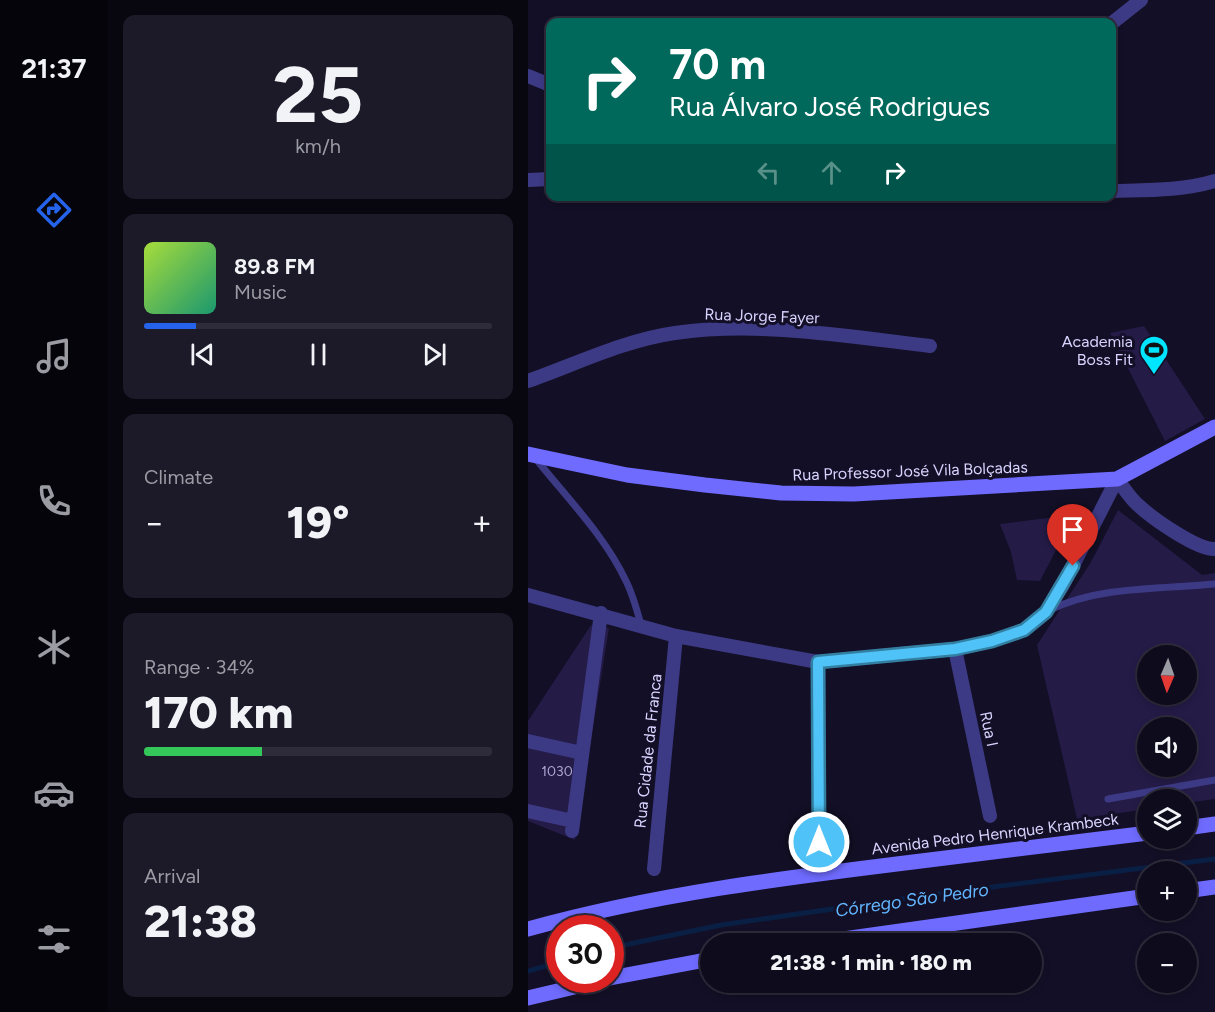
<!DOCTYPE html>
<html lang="en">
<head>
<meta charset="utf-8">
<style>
	:root { --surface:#0e0b1c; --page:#1c1929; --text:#f1f3f6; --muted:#9b9ba3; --line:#2e2b3b; --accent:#2563eb }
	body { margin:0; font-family:Figtree,sans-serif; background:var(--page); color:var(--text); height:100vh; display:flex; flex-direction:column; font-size:22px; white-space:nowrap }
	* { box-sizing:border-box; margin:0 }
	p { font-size:20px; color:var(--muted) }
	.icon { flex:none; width:33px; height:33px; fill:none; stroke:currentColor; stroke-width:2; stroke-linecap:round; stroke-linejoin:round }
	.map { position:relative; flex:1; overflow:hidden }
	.panel { display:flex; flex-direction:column; gap:15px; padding:15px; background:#08060f; width:420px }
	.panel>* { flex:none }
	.top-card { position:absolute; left:18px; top:18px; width:570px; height:183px; border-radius:12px; box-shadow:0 3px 9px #0003,0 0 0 2px var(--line); background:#00695c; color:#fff; overflow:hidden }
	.needle { width:39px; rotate:182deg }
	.controls { position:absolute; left:609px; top:645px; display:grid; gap:12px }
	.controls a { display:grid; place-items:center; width:60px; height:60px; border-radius:50%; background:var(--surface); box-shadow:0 3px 9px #0003,0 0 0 2px var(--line); font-size:30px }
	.speed { position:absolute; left:18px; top:915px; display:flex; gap:12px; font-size:30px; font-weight:700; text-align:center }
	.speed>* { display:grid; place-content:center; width:78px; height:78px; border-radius:50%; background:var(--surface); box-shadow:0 3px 9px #0003,0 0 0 2px var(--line); line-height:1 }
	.speed .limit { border:9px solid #d22; background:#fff; color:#111 }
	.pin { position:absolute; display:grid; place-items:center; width:51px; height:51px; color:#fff; margin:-62px -26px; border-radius:50% 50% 50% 0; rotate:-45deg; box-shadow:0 0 6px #0007 }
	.pin .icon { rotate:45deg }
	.me { position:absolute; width:66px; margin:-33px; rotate:0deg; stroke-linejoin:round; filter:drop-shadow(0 0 4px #0008) }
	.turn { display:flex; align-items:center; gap:21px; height:126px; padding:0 24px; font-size:27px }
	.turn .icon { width:78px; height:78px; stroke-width:2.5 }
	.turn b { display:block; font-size:42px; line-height:51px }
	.lanes { display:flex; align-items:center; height:57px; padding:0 24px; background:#0003; justify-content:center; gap:30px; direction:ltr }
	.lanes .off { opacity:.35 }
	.big { font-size:45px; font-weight:800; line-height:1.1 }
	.panel .widget { flex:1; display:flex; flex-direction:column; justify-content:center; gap:9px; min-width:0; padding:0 21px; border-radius:12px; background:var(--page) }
	.panel .dial { align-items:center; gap:0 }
	.dial b { font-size:78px; line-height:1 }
	.song { display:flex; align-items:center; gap:18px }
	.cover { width:72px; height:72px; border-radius:9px; background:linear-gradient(135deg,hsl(80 70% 55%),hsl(160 70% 35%)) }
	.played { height:6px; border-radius:3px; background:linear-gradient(90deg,var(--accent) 15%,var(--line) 15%) }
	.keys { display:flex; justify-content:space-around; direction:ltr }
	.heat { display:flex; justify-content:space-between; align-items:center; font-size:33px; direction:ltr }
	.charge { height:9px; border-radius:4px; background:linear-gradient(90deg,#34c759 34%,var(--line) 0) }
	.trip { position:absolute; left:172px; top:933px; width:342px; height:60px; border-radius:30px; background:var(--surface); box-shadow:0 3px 9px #0003,0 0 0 2px var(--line); font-weight:800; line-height:60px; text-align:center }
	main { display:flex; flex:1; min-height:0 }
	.tabs { display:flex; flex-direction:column; width:108px; justify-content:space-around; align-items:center; background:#06040b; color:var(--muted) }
	.tabs .icon { width:42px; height:42px }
	.tabs .active { color:var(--accent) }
	.tabs b { font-size:27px; color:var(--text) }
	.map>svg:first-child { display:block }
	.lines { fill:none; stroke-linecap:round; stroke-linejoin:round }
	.stream { stroke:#0a1f44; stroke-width:5 }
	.building { fill:#241b47; fill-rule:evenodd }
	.lane { stroke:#3d3a85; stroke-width:7 }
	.street { stroke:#3d3a85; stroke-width:14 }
	.secondary { stroke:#6f6bff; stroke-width:15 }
	.route-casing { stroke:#337fa1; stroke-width:15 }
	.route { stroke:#4fc3f7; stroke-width:10 }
	.labels { text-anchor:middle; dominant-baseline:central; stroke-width:6; stroke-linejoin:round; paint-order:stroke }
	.number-label { font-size:14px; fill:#aca6d1 }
	.street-label { font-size:16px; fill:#d9d4ff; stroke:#130f26 }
	.poi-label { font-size:16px; fill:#d9d4ff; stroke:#130f26; text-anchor:end }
	.water-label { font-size:18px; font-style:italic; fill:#62b6ff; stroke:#130f26 }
</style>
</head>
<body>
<main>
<nav class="tabs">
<b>21:37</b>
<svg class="icon active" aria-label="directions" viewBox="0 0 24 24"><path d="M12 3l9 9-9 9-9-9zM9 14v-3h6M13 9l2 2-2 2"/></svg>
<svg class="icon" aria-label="music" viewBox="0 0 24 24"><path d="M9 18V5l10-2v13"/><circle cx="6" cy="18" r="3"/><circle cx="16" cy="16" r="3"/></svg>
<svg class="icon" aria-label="phone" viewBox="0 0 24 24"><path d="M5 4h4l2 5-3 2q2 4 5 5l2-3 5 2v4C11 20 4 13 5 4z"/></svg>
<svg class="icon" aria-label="climate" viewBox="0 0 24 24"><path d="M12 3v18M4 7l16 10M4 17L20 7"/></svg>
<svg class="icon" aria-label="car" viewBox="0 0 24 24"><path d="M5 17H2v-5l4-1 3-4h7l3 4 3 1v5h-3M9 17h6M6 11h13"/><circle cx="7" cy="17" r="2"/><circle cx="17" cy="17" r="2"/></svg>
<svg class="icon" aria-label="filters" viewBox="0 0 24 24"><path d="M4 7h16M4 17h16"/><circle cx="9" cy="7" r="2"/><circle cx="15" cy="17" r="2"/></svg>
</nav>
<section class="panel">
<div class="widget dial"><b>25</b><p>km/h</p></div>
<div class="widget">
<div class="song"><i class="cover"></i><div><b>89.8 FM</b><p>Music</p></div></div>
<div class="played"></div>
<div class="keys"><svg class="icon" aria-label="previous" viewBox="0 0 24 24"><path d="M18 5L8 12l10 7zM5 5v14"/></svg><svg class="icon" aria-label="pause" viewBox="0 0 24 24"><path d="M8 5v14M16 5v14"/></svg><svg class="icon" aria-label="next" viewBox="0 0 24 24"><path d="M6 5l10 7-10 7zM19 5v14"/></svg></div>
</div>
<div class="widget"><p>Climate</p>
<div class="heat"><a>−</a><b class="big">19°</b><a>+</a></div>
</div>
<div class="widget"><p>Range · 34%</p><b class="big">170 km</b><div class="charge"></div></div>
<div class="widget"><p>Arrival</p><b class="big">21:38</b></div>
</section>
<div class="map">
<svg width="687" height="1012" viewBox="0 0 687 1012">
	<rect width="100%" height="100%" fill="#130f26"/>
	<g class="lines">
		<path class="stream" d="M82,948L193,925L409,894L687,859
			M0,971L32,962"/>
	</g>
	<path class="building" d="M616,326L677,419L637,441L582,333Z
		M590,510L674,575L687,573V799L658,803V800H620V809L549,819L509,645L563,562ZM620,656H658V694H620ZM620,728H658V766H620Z
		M534,516L543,521L512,581L489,580L483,552L472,524Z
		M63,625L81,628L47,840L0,821V721Z"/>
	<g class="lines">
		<path class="lane" d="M8,459C39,498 77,536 98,581C105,595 109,610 113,625
			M522,610C571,586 633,589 687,584
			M580,799L687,780"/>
		<path class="street" d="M584,23L613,0
			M0,76L22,85
			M0,180L22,179
			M584,191C617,190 654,191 687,181
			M0,381C48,364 97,340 147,333C231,321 318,336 402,346
			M0,595L148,636L290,662L427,649L464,641L496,630L518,612L535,585L589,479C596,488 602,498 610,505C624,518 669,550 687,549
			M427,649L462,816
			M290,662L291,842
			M0,741L54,753
			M0,811L45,821
			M44,831L73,613
			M126,869L148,636"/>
		<path class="secondary" d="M0,454L99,475L177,485L253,493L326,494L589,479L687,427
			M658,828L687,824
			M658,891L687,887
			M0,929C126,894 255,878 385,862C463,853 541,843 620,833
			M280,944L620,896
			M82,978L183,959
			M0,998L76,980"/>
	</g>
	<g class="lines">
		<g class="route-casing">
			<path id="route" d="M291,842L290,662L427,649L464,641L496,630L518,612L545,566"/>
		</g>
		<use href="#route" class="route"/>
	</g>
	<defs>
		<g id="stadium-pin" transform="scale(1.5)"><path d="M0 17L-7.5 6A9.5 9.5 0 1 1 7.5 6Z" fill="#00e5ff" stroke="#130f26"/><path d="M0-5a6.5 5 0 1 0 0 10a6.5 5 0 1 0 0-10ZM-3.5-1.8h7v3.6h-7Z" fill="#111"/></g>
	</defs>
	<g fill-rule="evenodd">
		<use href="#stadium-pin" x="626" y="350"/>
	</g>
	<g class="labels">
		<g class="number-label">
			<text x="29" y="771">1030</text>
		</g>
		<g class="street-label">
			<text transform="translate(234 316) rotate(2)">Rua Jorge Fayer</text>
			<text transform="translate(382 471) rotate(-2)">Rua Professor José Vila Bolçadas</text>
			<text transform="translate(461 729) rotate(78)">Rua I</text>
			<text transform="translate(120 751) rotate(-84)">Rua Cidade da Franca</text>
			<text transform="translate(467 834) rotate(-7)">Avenida Pedro Henrique Krambeck</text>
		</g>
		<g class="poi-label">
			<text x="605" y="341">Academia<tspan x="605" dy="18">Boss Fit</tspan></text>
		</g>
		<g class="water-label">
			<text transform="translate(384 900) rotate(-8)">Córrego São Pedro</text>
		</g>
	</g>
</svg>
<div class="controls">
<a><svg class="needle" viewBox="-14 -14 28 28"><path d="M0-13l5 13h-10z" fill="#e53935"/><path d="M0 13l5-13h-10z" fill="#9b9ba3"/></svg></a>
<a><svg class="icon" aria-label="sound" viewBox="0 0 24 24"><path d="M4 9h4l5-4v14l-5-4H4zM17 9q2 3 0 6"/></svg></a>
<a><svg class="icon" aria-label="layers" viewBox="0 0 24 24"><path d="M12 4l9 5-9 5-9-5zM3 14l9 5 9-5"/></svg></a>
<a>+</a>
<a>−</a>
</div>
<div class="speed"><div class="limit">30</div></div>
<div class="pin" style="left:545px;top:566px;background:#d93025"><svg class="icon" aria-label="arrive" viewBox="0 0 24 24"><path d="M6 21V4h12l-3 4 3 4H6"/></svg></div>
<svg class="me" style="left:291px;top:842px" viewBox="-20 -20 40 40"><circle r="17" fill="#4fc3f7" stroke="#fff" stroke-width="3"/><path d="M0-11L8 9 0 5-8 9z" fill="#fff"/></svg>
<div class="trip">21:38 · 1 min · 180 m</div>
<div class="top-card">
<div class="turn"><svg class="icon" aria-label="right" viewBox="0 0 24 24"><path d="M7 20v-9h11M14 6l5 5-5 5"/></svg><div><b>70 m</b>Rua Álvaro José Rodrigues</div></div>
<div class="lanes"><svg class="icon off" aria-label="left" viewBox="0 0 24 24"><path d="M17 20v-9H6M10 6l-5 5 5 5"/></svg><svg class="icon off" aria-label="ahead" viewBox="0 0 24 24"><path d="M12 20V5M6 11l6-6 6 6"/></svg><svg class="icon" aria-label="right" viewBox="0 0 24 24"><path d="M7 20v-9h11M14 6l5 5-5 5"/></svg></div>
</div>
</div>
</main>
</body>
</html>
